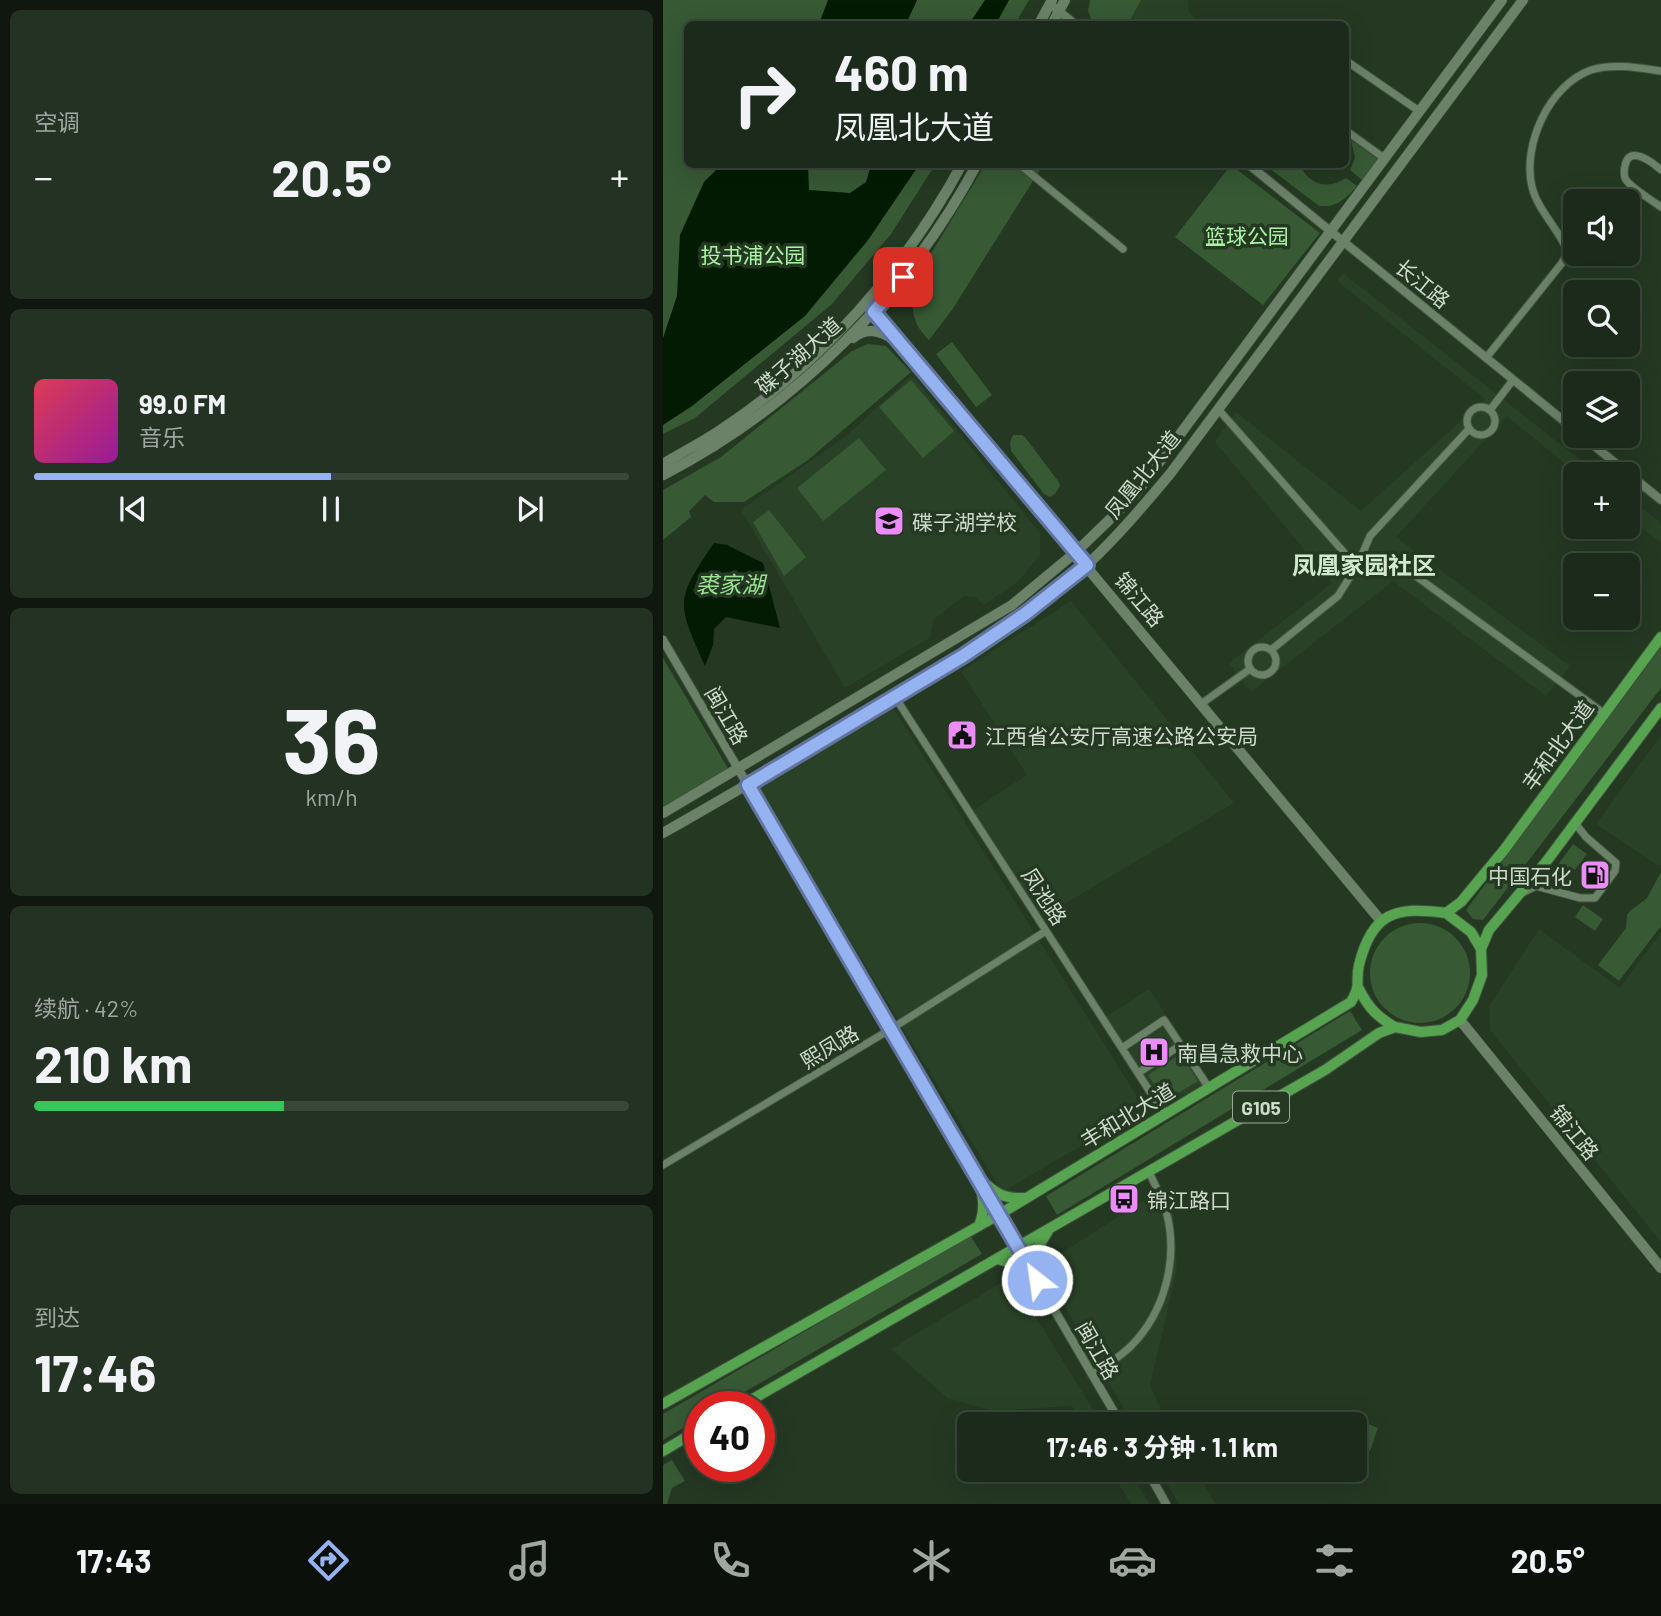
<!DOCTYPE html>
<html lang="zh">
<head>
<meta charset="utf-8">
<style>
	:root { --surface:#1b2a1a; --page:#243223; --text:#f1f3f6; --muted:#a0a7a2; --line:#394639; --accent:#95b2f1 }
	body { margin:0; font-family:Barlow,"Noto Sans SC",sans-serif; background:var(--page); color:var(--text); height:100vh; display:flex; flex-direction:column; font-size:26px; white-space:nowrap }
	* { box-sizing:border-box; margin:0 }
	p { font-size:23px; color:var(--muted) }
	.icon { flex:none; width:38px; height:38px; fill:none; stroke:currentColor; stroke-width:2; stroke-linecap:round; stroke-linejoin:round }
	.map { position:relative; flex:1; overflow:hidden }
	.side { display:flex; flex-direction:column; gap:10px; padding:10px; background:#0f170e; width:663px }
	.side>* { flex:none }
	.top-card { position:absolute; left:21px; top:21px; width:665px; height:147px; border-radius:10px; box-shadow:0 7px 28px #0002,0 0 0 2px var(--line); background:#1b2a1a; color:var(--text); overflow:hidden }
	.controls { position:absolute; left:900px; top:189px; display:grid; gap:14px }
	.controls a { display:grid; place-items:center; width:77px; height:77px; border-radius:10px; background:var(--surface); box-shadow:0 7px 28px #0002,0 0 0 2px var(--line); font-size:35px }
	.speed { position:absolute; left:21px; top:1391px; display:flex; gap:14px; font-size:35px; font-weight:700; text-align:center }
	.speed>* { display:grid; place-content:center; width:91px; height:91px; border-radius:50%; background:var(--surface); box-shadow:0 7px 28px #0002,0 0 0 2px var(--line); line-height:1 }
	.speed .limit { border:10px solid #d22; background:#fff; color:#111 }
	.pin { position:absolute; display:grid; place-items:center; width:60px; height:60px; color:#fff; margin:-30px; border-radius:14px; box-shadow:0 4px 10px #0006 }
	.me { position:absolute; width:77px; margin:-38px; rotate:330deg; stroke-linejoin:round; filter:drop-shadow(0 0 5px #0008) }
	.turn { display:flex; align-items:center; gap:24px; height:147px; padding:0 35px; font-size:32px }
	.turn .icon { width:91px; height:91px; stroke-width:2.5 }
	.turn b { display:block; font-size:49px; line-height:60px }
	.big { font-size:52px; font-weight:700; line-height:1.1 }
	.side .widget { flex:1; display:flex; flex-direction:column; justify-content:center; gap:10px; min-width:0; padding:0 24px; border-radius:10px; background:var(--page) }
	.side .dial { align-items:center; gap:0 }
	.dial b { font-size:91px; line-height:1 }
	.song { display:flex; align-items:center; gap:21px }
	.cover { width:84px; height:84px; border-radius:10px; background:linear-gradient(135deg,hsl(350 70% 55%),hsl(300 70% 35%)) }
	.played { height:7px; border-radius:4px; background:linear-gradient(90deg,var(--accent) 50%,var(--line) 50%) }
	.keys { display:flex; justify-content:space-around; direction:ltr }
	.heat { display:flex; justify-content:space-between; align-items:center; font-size:38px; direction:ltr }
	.charge { height:10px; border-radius:5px; background:linear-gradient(90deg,#34c759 42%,var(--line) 0) }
	.trip { position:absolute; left:294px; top:1412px; width:410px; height:70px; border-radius:10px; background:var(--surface); box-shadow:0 7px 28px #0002,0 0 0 2px var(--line); font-weight:700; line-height:70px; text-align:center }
	.menu { display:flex; height:112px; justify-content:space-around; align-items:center; background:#0b110a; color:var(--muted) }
	.menu .icon { width:49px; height:49px }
	.menu .active { color:var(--accent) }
	.menu b { font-size:32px; color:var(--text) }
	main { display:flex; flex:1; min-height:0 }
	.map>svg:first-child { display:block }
	.built { fill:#294227 }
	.green { fill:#375934 }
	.water { fill:#021b02 }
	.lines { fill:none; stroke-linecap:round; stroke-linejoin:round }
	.minor-casing { stroke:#425340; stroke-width:9 }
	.tertiary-casing { stroke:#425340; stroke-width:10 }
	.secondary-casing { stroke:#425340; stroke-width:11 }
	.trunk-casing { stroke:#425340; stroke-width:12 }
	.minor { stroke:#6b8168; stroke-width:7 }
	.tertiary { stroke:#6b8168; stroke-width:8 }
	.secondary { stroke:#6b8168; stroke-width:10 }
	.trunk { stroke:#56a450; stroke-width:10 }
	.route-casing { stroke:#61749d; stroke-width:18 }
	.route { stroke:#95b2f1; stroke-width:12 }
	.labels { text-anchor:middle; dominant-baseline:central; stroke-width:7; stroke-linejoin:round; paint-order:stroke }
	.shield { fill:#243822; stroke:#9ba999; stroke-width:2 }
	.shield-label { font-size:19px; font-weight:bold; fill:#cedacc }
	.park-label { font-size:21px; fill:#aaf3a3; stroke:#243822 }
	.street-label { font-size:21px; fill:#cedacc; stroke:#243822 }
	.poi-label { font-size:21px; fill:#cedacc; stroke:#243822; text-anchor:start }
	.water-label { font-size:23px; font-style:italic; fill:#9ae394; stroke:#243822 }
	.quarter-label { font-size:24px; font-weight:bold; fill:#d1eacf; stroke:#243822 }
</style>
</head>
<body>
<main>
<section class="side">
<div class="widget"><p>空调</p>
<div class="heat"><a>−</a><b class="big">20.5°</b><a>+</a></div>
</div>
<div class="widget">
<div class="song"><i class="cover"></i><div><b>99.0 FM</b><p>音乐</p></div></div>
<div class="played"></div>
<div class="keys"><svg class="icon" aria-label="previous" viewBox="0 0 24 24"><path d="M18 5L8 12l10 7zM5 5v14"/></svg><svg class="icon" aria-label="pause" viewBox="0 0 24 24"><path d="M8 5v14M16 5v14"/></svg><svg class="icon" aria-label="next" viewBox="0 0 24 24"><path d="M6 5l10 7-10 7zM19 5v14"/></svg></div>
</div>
<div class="widget dial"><b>36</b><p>km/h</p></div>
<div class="widget"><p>续航 · 42%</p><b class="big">210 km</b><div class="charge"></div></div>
<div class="widget"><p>到达</p><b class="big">17:46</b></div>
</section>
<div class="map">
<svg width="998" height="1504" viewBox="0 0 998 1504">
	<rect width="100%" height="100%" fill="#243822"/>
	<path class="built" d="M478,0H525L526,11L535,24H465Z
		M680,273L935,474H914L844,416L733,537L907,666L883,696L730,581L588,692L566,663L669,583L552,442L573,412L698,511L822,399L674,281Z
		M249,375L377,533V555L356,581L321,605L312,597L301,596L270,620L267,638L182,688L78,510L183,436Z
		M964,497L998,523V543L964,516Z
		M408,601L571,803L380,917L307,812L364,775L298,671Z
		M229,706L482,1109L339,1192L95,788Z
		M998,735V865H994L933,824Z
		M876,929L957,988L998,932V1242L827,1030L826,1006Z
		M486,989L547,1082L497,1114L436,1021Z
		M494,1192L510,1205L514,1268L487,1386L505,1424H470L378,1266Z
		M348,1277L439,1424H420L409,1406L330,1411L285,1398L228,1349Z
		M447,1470H466L487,1504H468Z
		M496,1470H532L553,1504H516Z"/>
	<path class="green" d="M0,0H366L352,24H24V164L272,165L228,234L169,304L32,418L0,434Z
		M427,0H478L465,24H430L425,11Z
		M688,140L714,159L699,180L687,170L692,158Z
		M322,165H380L289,310L266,340C247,322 247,303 253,278Z
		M568,165L657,233L600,305L512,237Z
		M602,165H637C646,185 665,190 683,178L694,186C683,199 673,208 656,206Z
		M289,342L329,395L313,407L273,354Z
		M205,344L223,346L248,372L145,460L81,502H51L42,495L26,511L28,517L0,540V490L58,457L189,351Z
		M248,380L291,431L260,458L216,407Z
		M350,435H359L362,437L395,481L397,486L392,494L387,497L381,494L348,451L347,442Z
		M196,438L223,470L160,521L134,488Z
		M106,510L143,557L121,576L90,522Z
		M998,647V688L820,920L810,919L803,910Z
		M0,658L66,770L0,807Z
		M910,844L924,854L901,884L888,874Z
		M998,872V926L956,981L935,965L963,928L964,915L967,911L984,898Z
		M920,905L940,919L932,931L912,917Z
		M707 973a50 50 0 1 1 100 0a50 50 0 1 1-100 0Z
		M687,1011L699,1030L394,1215L383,1196Z
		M518,1054L535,1081L502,1101L485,1075Z
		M307,1235L319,1254L56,1407H37V1418L0,1440V1414Z
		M691,1418L715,1428L707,1451L691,1445V1424H688Z
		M9,1460L22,1481L9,1488L4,1504H0V1465Z"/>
	<path class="water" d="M165,0H254L243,24H156Z
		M322,0H346L333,24H306Z
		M59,164L145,165L146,190L187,193L203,182L208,165H256L205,240L142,316L29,406L0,425V338L14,296L17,235L41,182Z
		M51,543L64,545L100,563L117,628L63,617L51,629L50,645L42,666C14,602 11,602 51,543Z"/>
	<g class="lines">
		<g class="minor-casing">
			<path id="minor" d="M682,60L756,111
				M682,130L721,158
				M356,164L460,249
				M998,170C989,162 966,144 962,166C961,168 961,176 962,178C965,186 990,201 998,207
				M823,358L899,263L905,252C896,229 875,211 869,187C859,145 886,85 928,70C950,63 976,68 998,71
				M804 421a14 14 0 1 1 28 0a14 14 0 1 1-28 0Z
				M555,409L686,558L704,570L724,561L735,563L942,714
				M827,410L850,380
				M585 661a14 14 0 1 1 28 0a14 14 0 1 1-28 0Z
				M608,650L675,596L695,564L707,536L806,429
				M232,697L502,1115
				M538,704L587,669
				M859,893L873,886L917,898H932L952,871L953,863L923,837L912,823
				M459,1048L501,1020L546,1088
				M475,1073L518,1045
				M0,1165L228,1029L383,931
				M429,1375C442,1366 457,1357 468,1346C502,1312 516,1258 503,1211C499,1198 492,1185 486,1172"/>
		</g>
		<g class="tertiary-casing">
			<path id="tertiary" d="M392,8L412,24
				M585,164L912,430
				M919,436L998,500
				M0,640L458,1424
				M484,1470L503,1504"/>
		</g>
		<g class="secondary-casing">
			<path id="secondary" d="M376,24L389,0
				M389,24L402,0
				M204,303L718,921
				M190,338C203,327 216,330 230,339
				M0,464C18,453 38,443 56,431C158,364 241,271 299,164
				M0,475C132,407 244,295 314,164
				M0,813L349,605L413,552L472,495L839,0
				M0,833C76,790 150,746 224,702C294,660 365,618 425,564C455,536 481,505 507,474L860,0
				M797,1020L998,1268"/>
		</g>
		<g class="trunk-casing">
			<path id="trunk" d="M783,913L808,932L818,949
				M696,989C705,1007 714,1017 732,1027
				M316,1178C332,1193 339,1199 362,1198
				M316,1178C320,1197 323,1208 316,1226
				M334,1259L352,1264L374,1280
				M374,1280L373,1251L385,1231
				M0,1404L337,1214L688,1002C699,983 692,983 696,965C709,912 733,906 783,913L798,902L841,850L998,637
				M76,1407L662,1070L716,1033L732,1027L758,1032L779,1030L797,1020L810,1000L819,975L818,949L826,930L883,862L998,708
				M0,1451L37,1429"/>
		</g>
		<use href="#minor" class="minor"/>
		<use href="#tertiary" class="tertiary"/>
		<use href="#secondary" class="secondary"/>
		<use href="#trunk" class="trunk"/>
	</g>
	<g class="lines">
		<g class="route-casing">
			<path id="route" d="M240,277L211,312L424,565L362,614L300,656L85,785L374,1280"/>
		</g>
		<use href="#route" class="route"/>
	</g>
	<defs>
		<g id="school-square" transform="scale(1.575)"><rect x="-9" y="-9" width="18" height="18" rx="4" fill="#ec8cfa" stroke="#243822"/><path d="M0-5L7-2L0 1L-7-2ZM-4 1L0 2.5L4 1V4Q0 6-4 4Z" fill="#111"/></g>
		<g id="civic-square" transform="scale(1.575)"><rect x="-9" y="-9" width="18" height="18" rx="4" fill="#ec8cfa" stroke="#243822"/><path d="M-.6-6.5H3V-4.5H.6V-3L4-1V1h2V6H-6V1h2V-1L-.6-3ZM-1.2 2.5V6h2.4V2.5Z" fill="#111"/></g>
		<g id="fuel-square" transform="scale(1.575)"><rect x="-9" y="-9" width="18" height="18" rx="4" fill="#ec8cfa" stroke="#243822"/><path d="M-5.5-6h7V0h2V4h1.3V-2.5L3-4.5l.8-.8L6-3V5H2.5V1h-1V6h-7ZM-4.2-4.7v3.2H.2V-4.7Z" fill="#111"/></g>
		<g id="hospital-square" transform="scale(1.575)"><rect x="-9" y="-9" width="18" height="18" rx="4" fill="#ec8cfa" stroke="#243822"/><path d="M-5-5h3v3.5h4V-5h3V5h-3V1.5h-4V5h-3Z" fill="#111"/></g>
		<g id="bus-square" transform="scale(1.575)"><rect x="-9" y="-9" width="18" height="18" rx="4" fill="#ec8cfa" stroke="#243822"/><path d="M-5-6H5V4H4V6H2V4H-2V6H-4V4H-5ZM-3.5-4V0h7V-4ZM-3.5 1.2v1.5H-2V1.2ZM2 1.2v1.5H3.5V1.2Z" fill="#111"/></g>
	</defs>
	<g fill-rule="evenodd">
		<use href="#school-square" x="226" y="521"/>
		<use href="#civic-square" x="299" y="735"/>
		<use href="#fuel-square" x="932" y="875"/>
		<use href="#hospital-square" x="491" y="1052"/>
		<use href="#bus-square" x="461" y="1199"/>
	</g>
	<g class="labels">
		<rect class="shield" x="570" y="1091.5" width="56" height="31" rx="5"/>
		<g class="shield-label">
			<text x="598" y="1107">G105</text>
		</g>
		<g class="park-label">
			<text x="584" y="235">篮球公园</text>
			<text x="90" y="254">投书浦公园</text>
		</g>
		<g class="street-label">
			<text transform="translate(760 283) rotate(39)">长江路</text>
			<text transform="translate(135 355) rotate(-41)">碟子湖大道</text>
			<text transform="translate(479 474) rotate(-51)">凤凰北大道</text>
			<text transform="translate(477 599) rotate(50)">锦江路</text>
			<text transform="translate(64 715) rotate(60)">闽江路</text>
			<text transform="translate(894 745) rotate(-54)">丰和北大道</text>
			<text transform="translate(382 896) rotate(57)">凤池路</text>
			<text transform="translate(166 1046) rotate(-31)">熙凤路</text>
			<text transform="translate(464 1115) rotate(-31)">丰和北大道</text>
			<text transform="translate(912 1132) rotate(51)">锦江路</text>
			<text transform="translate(435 1350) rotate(60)">闽江路</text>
		</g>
		<g class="poi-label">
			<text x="249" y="521">碟子湖学校</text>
			<text x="322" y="735">江西省公安厅高速公路公安局</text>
			<text x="909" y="875" text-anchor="end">中国石化</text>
			<text x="514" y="1052">南昌急救中心</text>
			<text x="484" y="1199">锦江路口</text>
		</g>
		<g class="water-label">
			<text x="67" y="584">裘家湖</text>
		</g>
		<g class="quarter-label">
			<text x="701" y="564">凤凰家园社区</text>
		</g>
	</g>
</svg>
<div class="controls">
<a><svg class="icon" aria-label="sound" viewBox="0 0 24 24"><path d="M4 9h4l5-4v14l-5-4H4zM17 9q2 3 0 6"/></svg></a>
<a><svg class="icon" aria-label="search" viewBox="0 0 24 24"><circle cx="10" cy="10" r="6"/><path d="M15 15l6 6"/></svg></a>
<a><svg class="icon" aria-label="layers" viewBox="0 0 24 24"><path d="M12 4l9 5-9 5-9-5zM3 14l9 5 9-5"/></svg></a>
<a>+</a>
<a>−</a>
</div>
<div class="speed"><div class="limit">40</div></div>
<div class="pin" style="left:240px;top:277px;background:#d93025"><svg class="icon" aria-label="arrive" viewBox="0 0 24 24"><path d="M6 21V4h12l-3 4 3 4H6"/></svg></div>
<svg class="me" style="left:374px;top:1280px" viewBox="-20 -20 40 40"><circle r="17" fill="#95b2f1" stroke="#fff" stroke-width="3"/><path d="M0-11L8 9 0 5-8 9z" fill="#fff"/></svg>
<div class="trip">17:46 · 3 分钟 · 1.1 km</div>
<div class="top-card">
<div class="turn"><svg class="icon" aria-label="right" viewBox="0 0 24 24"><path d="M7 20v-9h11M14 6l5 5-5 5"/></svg><div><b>460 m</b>凤凰北大道</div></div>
</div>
</div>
</main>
<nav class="menu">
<b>17:43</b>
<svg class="icon active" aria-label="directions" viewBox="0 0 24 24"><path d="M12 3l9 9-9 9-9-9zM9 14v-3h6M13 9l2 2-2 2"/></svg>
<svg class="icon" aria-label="music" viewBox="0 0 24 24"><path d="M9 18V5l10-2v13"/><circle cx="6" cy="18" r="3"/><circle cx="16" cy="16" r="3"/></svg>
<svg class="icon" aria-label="phone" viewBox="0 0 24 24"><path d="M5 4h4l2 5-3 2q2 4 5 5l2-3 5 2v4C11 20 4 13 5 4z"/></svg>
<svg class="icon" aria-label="climate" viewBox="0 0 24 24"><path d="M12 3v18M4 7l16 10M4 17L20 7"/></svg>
<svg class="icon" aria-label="car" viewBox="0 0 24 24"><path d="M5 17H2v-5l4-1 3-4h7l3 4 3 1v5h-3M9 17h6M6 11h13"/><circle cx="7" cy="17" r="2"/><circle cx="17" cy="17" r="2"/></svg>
<svg class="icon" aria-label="filters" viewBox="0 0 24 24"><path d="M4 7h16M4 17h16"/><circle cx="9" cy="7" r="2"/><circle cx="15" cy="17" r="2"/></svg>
<b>20.5°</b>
</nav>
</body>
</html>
